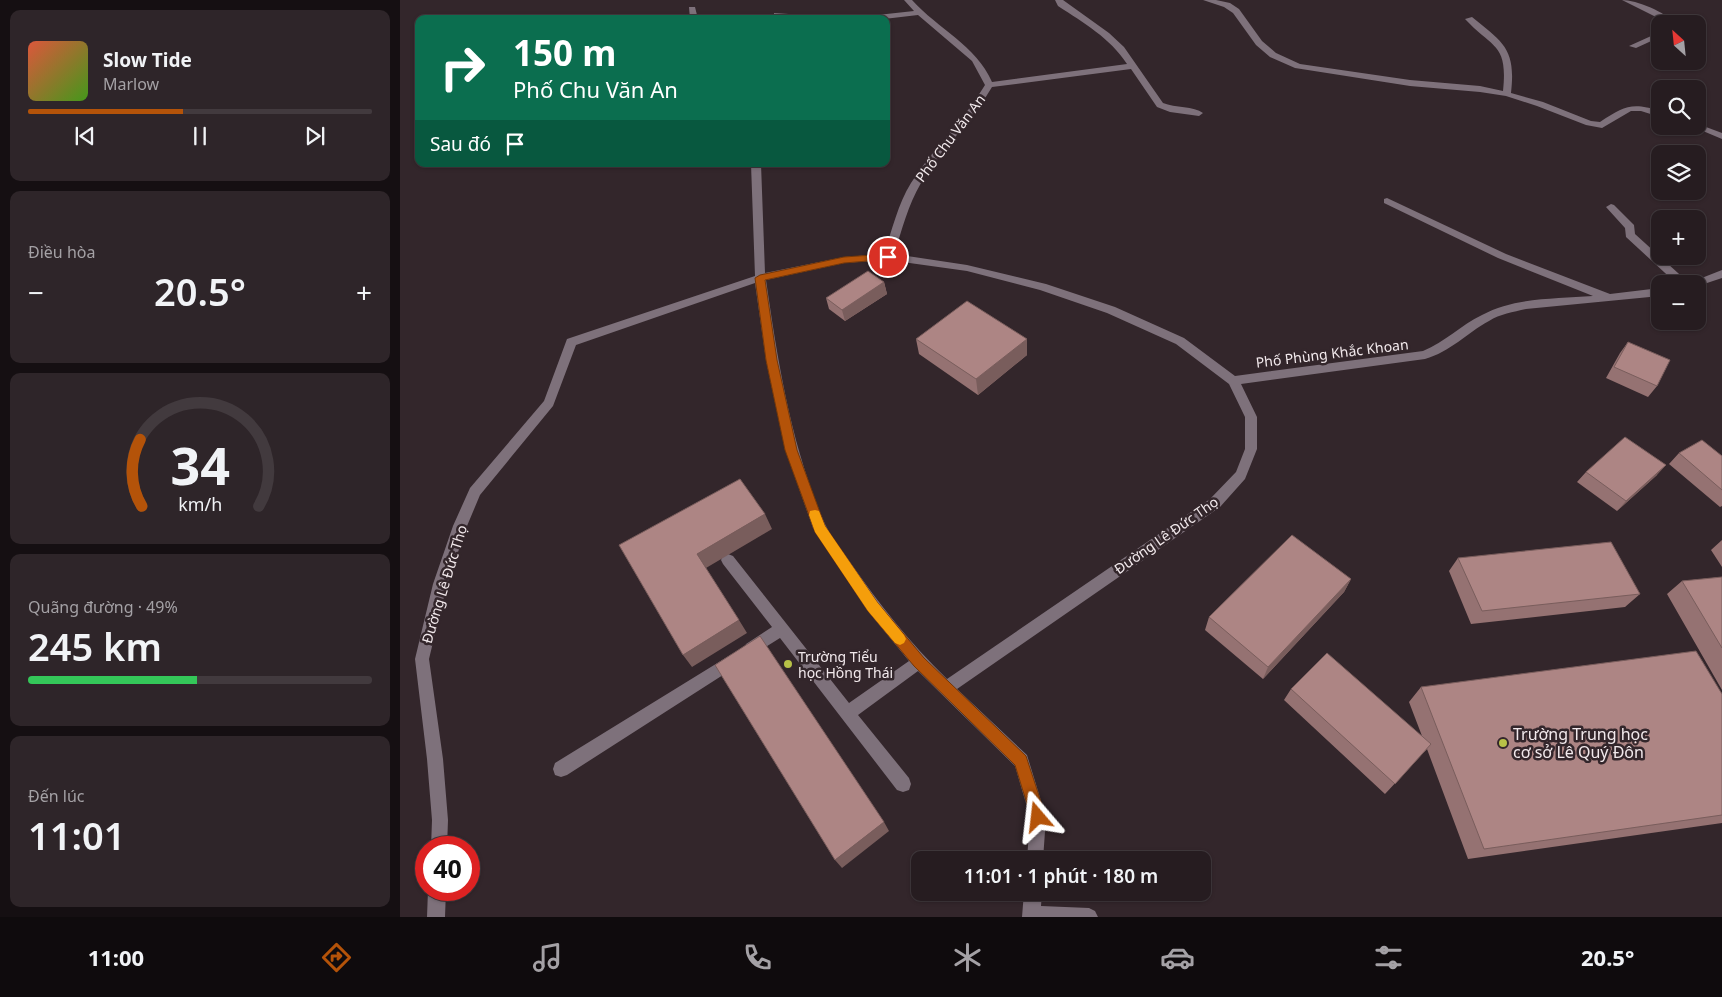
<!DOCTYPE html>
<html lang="vi">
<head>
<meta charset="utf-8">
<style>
	:root { --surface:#261c20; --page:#2e2529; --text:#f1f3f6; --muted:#a4a1a5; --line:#423a3e; --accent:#b45309 }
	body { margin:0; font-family:"Noto Sans",sans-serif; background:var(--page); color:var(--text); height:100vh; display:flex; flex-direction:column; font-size:19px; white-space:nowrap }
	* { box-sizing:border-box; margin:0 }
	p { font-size:16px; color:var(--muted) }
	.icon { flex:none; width:28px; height:28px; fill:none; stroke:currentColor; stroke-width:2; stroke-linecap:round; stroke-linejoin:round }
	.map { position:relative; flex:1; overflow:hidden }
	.details { display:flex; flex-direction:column; gap:10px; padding:10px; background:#150f12; width:400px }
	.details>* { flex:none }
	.top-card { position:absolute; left:15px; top:15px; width:475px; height:152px; border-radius:10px; box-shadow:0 1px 4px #0004,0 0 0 1px var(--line); background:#0b6e4f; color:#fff; overflow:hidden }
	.needle { width:32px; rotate:333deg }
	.fabs { position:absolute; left:1251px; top:15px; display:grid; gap:10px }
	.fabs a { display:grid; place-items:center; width:55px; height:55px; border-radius:10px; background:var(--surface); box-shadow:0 1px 4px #0004,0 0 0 1px var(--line); font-size:25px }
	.speed { position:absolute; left:15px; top:836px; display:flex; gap:10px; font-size:25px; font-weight:700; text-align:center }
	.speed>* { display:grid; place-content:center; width:65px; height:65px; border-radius:50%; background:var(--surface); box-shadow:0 1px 4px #0004,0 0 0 1px var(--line); line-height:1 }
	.speed .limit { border:8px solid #d22; background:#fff; color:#111 }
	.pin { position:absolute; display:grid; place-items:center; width:42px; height:42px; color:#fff; margin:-21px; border:2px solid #fff; border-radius:50%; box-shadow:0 1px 5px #0007 }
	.me { position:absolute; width:55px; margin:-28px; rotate:343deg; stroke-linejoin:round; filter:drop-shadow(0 0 4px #0008) }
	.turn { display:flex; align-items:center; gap:18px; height:105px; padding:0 15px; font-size:22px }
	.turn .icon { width:65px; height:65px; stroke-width:2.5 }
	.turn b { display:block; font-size:35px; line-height:42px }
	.then { display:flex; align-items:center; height:48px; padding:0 15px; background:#0003; gap:10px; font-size:19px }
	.big { font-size:38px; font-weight:600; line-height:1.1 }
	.details .card { flex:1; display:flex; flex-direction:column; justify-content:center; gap:8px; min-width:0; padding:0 18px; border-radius:10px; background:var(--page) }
	.details .dial { align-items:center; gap:0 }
	.dial svg { height:130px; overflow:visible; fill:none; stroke:var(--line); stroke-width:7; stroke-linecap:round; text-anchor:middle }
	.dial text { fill:var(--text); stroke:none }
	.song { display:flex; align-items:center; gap:15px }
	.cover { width:60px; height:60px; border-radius:8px; background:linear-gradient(135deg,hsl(10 70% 55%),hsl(100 70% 35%)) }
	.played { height:5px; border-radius:2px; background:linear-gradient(90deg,var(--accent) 45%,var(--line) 45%) }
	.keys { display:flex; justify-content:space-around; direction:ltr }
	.heat { display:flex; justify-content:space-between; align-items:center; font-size:28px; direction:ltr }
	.charge { height:8px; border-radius:4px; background:linear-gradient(90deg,#34c759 49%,var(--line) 0) }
	.trip { position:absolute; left:511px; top:851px; width:300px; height:50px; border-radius:10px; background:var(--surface); box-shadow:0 1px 4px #0004,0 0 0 1px var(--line); font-weight:600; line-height:50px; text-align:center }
	.tabs { display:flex; height:80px; justify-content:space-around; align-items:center; background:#0f0b0d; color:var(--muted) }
	.tabs .icon { width:35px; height:35px }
	.tabs .active { color:var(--accent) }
	.tabs b { font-size:22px; color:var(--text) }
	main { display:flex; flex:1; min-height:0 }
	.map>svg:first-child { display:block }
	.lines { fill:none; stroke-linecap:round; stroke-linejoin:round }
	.minor { fill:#7e717b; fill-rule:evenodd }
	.wall { fill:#957272 }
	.shaded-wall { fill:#795d5c }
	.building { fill:#ad8584; stroke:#795d5c }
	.route { fill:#b45309; stroke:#753606 }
	.slow { fill:#f59e0b }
	.poi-dot { fill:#b8c147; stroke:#33262b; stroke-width:2 }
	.labels { text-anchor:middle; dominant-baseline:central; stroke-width:5; stroke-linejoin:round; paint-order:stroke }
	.street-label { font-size:14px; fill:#f2e9ec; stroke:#33262b }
	.poi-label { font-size:14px; fill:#f2e9ec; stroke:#33262b; text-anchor:start }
	.near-poi-label { font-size:16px; fill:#f2e9ec; stroke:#33262b; text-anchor:start }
</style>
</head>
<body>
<main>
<section class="details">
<div class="card">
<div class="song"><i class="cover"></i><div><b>Slow Tide</b><p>Marlow</p></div></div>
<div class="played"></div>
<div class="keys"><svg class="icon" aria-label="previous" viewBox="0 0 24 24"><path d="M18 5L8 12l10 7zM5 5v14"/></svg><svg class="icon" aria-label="pause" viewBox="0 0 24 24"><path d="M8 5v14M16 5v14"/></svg><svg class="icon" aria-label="next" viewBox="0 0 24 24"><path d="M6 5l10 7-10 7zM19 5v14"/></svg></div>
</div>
<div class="card"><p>Điều hòa</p>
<div class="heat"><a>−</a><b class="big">20.5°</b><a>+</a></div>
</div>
<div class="card dial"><svg viewBox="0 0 100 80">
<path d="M14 69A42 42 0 1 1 86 69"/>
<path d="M14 69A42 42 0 0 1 13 28" stroke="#b45309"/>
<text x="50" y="56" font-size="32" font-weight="700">34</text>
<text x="50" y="72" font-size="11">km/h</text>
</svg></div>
<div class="card"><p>Quãng đường · 49%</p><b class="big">245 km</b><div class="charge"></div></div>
<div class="card"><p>Đến lúc</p><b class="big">11:01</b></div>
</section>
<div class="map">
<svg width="1322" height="917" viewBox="0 0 1322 917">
	<rect width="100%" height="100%" fill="#33262b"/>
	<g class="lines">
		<path class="minor" d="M504,0H512C538,29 576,45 592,82L727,64C710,38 684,23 658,6L655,0H663L709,33L724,47L763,103C775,108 794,106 803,113L799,116L770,112L757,107L731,69L592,87C572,122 542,148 521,183C508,205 502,230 494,254L567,265L646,284L715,307L784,338L835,376L1023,351C1045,342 1061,325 1082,315C1116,297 1156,299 1193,296L1098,258L984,203V199L987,198L1106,254L1210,294L1260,288V296L1126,309C1113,312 1100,314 1089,321C1067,333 1050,352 1025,359L841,384L857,417V449L845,479L820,507L557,689L627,755L646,817L643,860H627L630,817L615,766L518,671L458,715L509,778L511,784L509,790L503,792L497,790L380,638L351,656L346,654L344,649L346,644L372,627L323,564L321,560L323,556L328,554L333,556L449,703L509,661L467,610L413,528L385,449L366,360L355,283L176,345L153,406L80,495L67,526L47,584L29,659L43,759L48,820L47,848H31L32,820L27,759L15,659L33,584L53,526L70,488L144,401L167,339L355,276L351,164H361L365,273L444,257L484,254C492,230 498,204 511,183C533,148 564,121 585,85L572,61L518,15L484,19H455L459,17L514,11ZM488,260L567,271L640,290L707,313L776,344L829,384L845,417V449L836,472L810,499L547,679C510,643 479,604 450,562C442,550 431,537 425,524C391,446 378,363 366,280L444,263Z
			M803,0H816L830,3L839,9L862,41L876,53L900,64L1010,80L1080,86L1103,91C1108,43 1093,49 1065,19L1072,17C1104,43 1116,49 1111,93L1143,102L1191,121L1200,122C1224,106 1232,102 1260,111V117L1241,111H1231L1202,128L1186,125L1137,106L1106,96L1080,92L1010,86L895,68L870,57L856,45L833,13L824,7Z
			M1222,0C1236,0 1267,12 1274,24H1266L1264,21Z
			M289,7H295L298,19H290Z
			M374,13L433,17L437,19L377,17H374Z
			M1260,32V37L1236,48L1229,46Z
			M1298,124L1322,133V139L1291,126H1298Z
			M1211,204L1214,205L1234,225L1235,234L1289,283L1322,270V278L1298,286V284H1277L1226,237L1225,228L1206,207Z
			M332,654L337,656L339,661L337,666L167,775L161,777L155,775L153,769L155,763Z
			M28,890H46L45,917H27Z
			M624,892H642L641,906L689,908L695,911L698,917H622Z"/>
	</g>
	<path class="wall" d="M484,282L487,294L445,321L429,309L426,298Z
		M516,339H627V355L578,395L519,354Z
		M1228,342L1257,386L1248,397L1206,378L1220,353Z
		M1279,453L1322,456V506L1320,507L1269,464Z
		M1186,472L1257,475L1217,511L1177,482Z
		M1322,540V567L1311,550Z
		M1058,558L1240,594L1225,607L1071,624L1049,571Z
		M1322,577V690L1267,594L1282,581Z
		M951,579L944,592L863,679L805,630L809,617Z
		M1021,687L1322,694V823L1068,859L1027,749L985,794L884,700L891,689L1022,736L1009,702Z"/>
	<path class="shaded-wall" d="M484,282L487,294L445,321L442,310Z
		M627,339V355L578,395L576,379Z
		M1266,465L1257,475L1217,511L1226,501Z
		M365,514L372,529L306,568L297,554Z
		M951,579L944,592L863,679L868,667Z
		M339,620L347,633L292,667L283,655Z
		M484,822L489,831L442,868L435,860Z"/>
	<path class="building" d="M468,271L484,282L442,310L426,298Z
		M567,301L627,339L576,379L516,339Z
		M1228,342L1270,360L1257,386L1214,367Z
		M1225,437L1266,465L1226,501L1186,472Z
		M1302,440L1322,456V490L1279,453Z
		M340,479L365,514L297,554L339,620L283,655L219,545Z
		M892,535L951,579L868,667L809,617Z
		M1211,542L1240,594L1082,611L1058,558Z
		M1322,577V648L1282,581Z
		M360,636L484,822L435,860L315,665Z
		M1296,651L1322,694V815L1084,849L1021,687Z
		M927,653L1031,744L995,784L891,689Z"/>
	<path class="route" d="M488,254L493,257L492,259L444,263L365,280L377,360L397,450L425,526L477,602L524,658L626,756L646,817L643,822L638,824L633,822L631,817L615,765L514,666L468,611L415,532L385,450L366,360L355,278L360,275L444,257Z"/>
	<path class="slow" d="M415,510L419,511L425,526L477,602L504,635L506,639L504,643L500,645L495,643L468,611L415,532L409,515L410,511Z"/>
	<g class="poi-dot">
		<circle cx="388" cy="664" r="5"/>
		<circle cx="1103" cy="743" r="5"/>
	</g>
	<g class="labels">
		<g class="street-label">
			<text transform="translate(550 138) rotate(-53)">Phố Chu Văn An</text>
			<text transform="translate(932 353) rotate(-7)">Phố Phùng Khắc Khoan</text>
			<text transform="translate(766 535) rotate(-35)">Đường Lê Đức Thọ</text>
			<text transform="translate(44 584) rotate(-73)">Đường Lê Đức Thọ</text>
		</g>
		<g class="poi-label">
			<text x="398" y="656">Trường Tiểu<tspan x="398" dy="16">học Hồng Thái</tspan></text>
		</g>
		<g class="near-poi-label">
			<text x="1113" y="734">Trường Trung học<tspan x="1113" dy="18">cơ sở Lê Quý Đôn</tspan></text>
		</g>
	</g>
</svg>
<div class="fabs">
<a><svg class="needle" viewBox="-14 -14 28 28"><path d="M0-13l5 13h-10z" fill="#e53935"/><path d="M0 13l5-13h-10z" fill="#a4a1a5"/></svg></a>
<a><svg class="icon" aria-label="search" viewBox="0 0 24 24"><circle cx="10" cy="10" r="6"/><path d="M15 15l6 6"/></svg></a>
<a><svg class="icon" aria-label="layers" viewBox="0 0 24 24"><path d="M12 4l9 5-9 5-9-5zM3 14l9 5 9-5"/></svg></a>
<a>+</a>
<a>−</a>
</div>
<div class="speed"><div class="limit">40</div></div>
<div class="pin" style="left:488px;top:257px;background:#d93025"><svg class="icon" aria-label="arrive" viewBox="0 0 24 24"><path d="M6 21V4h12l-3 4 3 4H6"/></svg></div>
<svg class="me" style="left:638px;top:817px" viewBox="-20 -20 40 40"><path d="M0-17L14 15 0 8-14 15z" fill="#b45309" stroke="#fff" stroke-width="4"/></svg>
<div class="trip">11:01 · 1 phút · 180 m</div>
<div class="top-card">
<div class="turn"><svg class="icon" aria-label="right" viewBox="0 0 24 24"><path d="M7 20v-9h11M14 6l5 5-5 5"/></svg><div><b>150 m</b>Phố Chu Văn An</div></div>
<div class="then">Sau đó<svg class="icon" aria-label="arrive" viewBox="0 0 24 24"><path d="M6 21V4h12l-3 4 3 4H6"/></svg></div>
</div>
</div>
</main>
<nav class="tabs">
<b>11:00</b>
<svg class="icon active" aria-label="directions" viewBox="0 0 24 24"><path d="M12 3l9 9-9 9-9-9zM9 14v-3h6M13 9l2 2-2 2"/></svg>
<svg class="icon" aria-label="music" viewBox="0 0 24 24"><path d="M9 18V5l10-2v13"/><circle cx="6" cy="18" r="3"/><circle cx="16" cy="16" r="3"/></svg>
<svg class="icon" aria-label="phone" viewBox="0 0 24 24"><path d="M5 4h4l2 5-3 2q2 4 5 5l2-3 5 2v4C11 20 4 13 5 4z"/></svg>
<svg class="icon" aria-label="climate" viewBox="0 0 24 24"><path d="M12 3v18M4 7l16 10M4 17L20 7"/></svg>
<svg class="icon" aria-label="car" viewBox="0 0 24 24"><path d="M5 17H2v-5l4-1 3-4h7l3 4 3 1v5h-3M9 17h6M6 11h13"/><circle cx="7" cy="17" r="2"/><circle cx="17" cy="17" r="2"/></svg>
<svg class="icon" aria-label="filters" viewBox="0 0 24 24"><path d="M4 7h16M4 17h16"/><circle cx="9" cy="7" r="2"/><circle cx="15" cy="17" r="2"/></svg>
<b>20.5°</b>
</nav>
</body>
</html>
